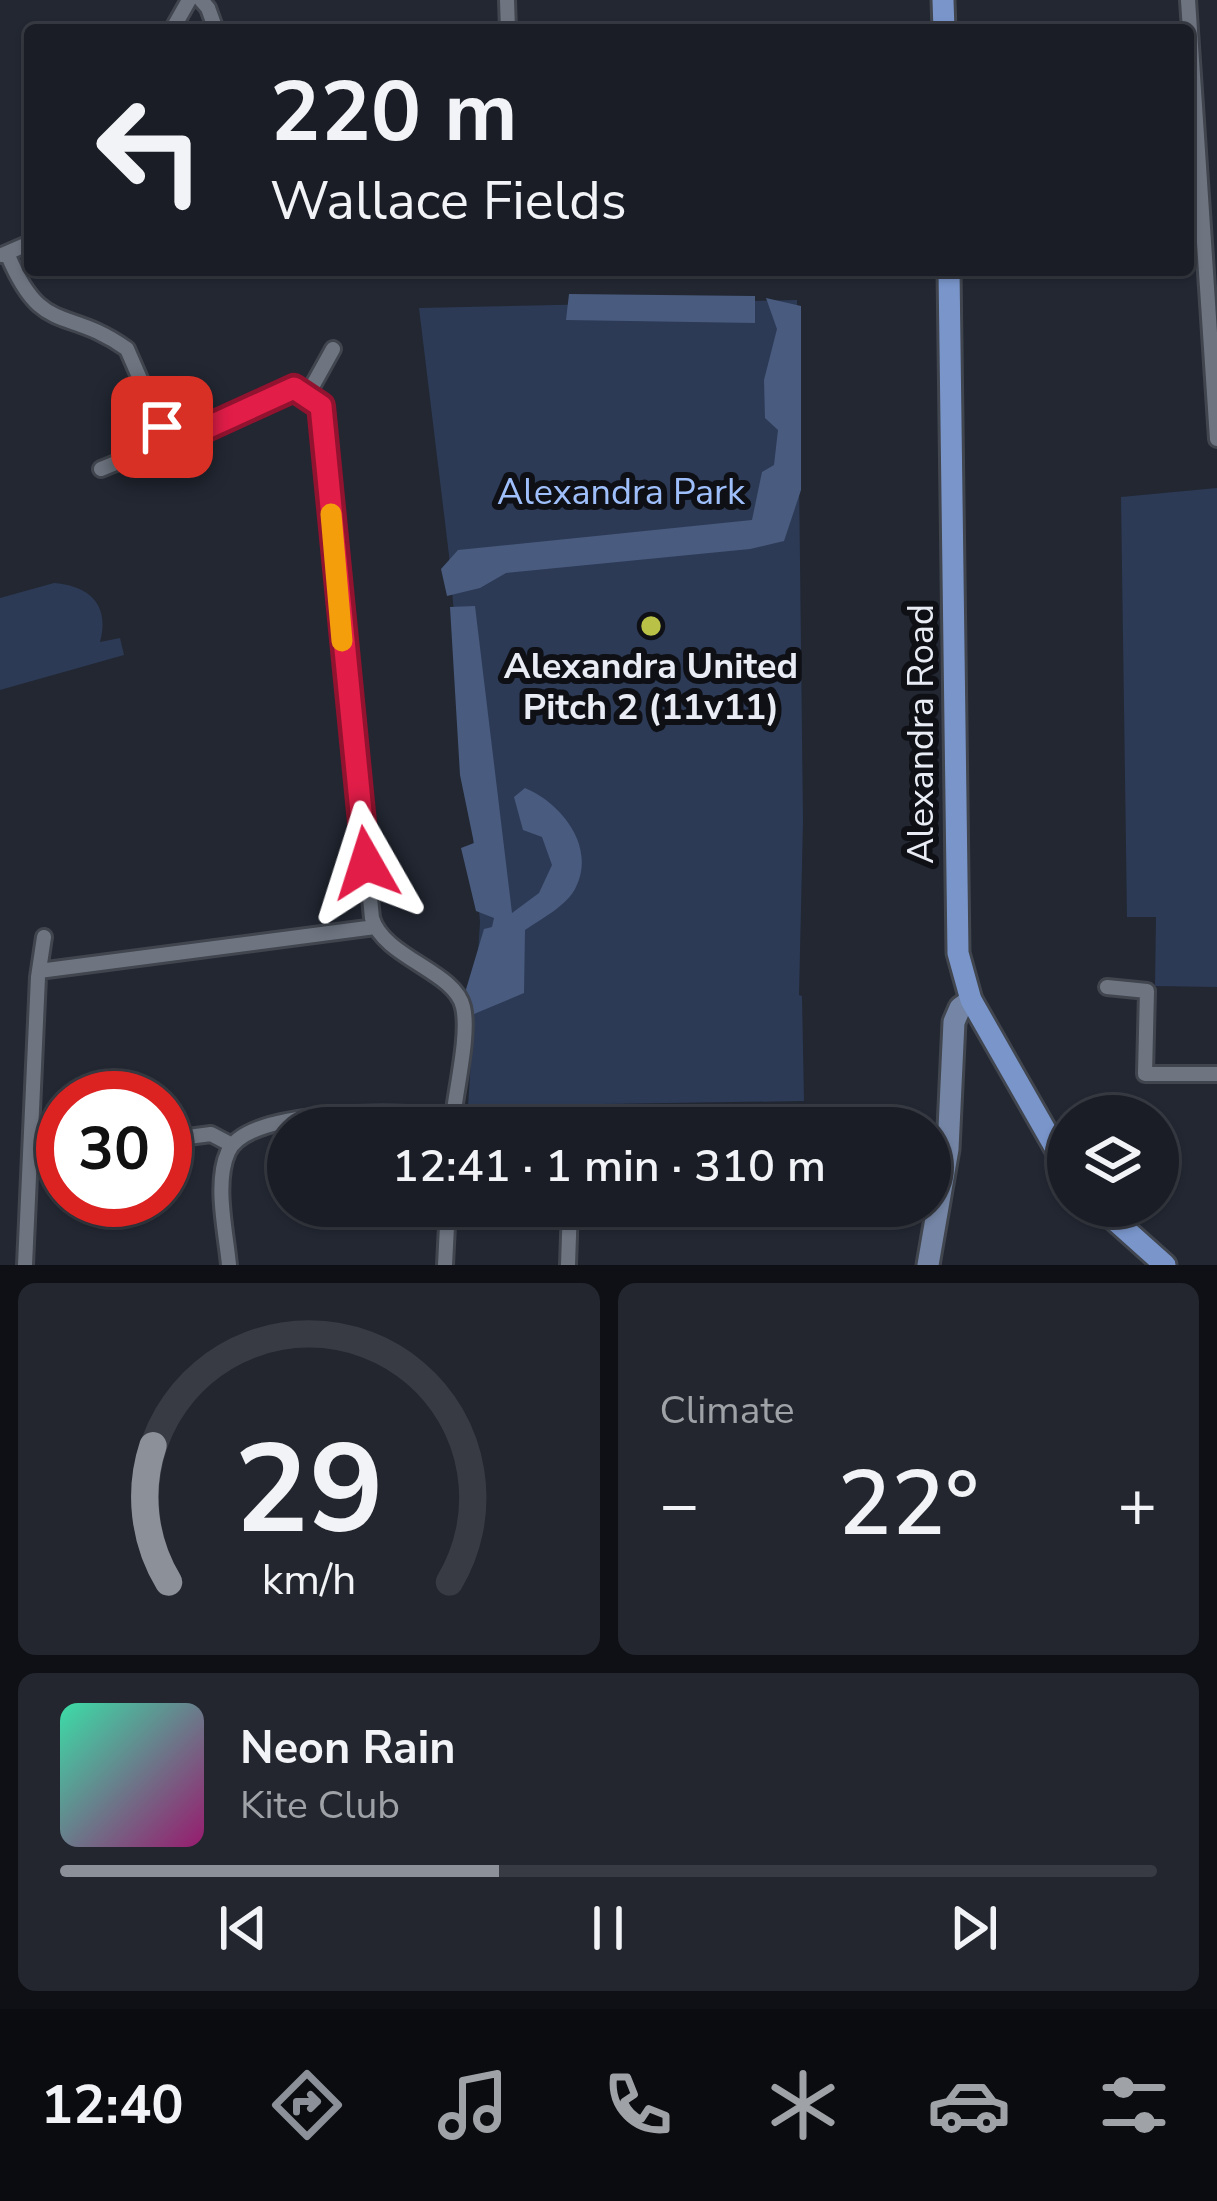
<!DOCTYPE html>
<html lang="en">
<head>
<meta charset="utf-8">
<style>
	:root { --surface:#1a1d26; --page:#23262e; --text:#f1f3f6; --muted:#9fa2a7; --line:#383b43; --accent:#8c9099 }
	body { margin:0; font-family:"Nunito Sans",sans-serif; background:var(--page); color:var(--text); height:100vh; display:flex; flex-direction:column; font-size:45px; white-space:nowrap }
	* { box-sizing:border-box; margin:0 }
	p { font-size:39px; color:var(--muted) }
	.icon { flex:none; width:66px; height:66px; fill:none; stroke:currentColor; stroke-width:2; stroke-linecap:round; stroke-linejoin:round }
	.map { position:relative; height:1265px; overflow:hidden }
	.side { display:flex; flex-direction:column; gap:18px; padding:18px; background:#0e1015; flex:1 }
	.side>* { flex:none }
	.banner { position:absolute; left:24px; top:24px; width:1170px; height:252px; border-radius:12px; box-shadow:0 3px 9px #0004,0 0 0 3px var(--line); background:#1a1d26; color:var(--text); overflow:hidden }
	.buttons { position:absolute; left:1047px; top:1095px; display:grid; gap:24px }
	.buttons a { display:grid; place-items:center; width:132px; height:132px; border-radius:50%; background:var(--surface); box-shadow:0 3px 9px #0004,0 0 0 3px var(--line); font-size:60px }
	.speed { position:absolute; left:36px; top:1071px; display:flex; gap:24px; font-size:60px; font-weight:700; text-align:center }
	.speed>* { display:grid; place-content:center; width:156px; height:156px; border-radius:50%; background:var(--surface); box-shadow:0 3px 9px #0004,0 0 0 3px var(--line); line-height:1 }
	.speed .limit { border:18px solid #d22; background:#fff; color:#111 }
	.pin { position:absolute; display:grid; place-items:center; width:102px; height:102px; color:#fff; margin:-51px; border-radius:24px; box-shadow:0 6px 18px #0006 }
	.me { position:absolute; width:132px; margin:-66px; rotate:354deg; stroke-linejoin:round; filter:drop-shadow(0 0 9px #0008) }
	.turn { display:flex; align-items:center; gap:42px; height:252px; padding:0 48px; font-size:54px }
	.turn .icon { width:156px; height:156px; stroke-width:2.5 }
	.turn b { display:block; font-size:84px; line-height:102px }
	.big { font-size:90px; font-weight:600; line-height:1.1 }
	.side .tile { flex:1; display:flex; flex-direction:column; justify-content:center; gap:18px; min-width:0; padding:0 42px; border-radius:18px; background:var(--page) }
	.side .dial { align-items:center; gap:0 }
	.dial svg { height:312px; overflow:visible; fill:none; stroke:var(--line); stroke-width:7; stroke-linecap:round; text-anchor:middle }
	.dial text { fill:var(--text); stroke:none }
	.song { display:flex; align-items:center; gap:36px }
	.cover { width:144px; height:144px; border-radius:18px; background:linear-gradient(135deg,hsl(160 70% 55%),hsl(320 70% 35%)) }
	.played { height:12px; border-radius:6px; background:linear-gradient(90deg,var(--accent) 40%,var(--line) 40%) }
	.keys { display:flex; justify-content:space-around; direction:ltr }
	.heat { display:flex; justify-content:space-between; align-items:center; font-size:66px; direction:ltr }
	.side .tiles { flex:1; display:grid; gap:18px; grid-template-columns:1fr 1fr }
	.tile:last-child { grid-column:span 2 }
	.trip { position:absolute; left:267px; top:1107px; width:684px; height:120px; border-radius:60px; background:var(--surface); box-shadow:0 3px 9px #0004,0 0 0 3px var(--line); font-weight:600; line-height:120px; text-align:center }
	.dock { display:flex; height:192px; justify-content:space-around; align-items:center; background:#0a0c0f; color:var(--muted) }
	.dock .icon { width:84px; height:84px }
	.dock .on { color:var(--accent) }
	.dock b { font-size:54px; color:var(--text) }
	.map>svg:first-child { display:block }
	.green { fill:#2c3a55 }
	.forest { fill:#495b7f }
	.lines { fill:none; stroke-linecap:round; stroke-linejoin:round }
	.street-casing { stroke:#40454e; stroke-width:20 }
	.secondary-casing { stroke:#40454e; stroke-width:27 }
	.primary-casing { stroke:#40454e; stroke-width:27 }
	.street { stroke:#6e7581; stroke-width:14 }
	.secondary { stroke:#7485a5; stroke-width:21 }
	.primary { stroke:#7995ca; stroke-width:21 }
	.route-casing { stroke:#92132f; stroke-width:30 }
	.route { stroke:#e11d48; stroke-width:21 }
	.slow { stroke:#f59e0b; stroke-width:21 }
	.poi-dot { fill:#b9c146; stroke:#0e1015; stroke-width:4.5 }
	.labels { text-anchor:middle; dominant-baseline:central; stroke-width:12; stroke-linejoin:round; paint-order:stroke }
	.park-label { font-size:36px; fill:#9fbffb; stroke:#0e1015 }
	.poi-label { font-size:36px; font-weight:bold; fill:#e9ecf4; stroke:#0e1015 }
	.street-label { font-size:36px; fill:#e9ecf4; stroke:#0e1015 }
</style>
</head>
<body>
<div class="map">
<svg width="1217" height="1265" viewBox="0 0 1217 1265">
	<rect width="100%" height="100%" fill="#222732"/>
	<path class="green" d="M797,300L803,821L799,995L802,996L804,1101L468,1106L480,922L449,555L419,308Z
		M1217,488V987L1155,986L1156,917H1127L1121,497Z
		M54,583C90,586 110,605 100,642L120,638L124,655L0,690V598Z"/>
	<path class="forest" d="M569,294L755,296V323L566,320Z
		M766,298L801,306V490L784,541L750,549L506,573L480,588L447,596L441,569L458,550L752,520L762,472L774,465L778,430L765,418L764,380L777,329Z
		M475,606L512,913L539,893L552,865L542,837L523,830L514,797L525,788C561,803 596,846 576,887C568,905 541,919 525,930L524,993L474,1014L464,996L484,929L492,927L494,918L476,911L461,848L474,843L460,775L450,607Z"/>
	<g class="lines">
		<g class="street-casing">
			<path id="street" d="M201,0L208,8L216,30
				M507,0L508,30
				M1188,0L1217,439
				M172,30L189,0
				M7,253C42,338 66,305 127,349L157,418L170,434L191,435L294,388L321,405L372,918C384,958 455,971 463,1007C470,1036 454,1096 452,1128
				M2,255L30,243
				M308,394L333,349
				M101,469L162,444L170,434
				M39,971L375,927
				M1107,987L1147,991L1145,1074H1217
				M573,1128L574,1125
				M165,1140L211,1134L232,1145
				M25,1265L38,977L44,937
				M229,1265C226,1232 214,1183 228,1152C249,1105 407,1113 453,1116
				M445,1265L448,1206
				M568,1265L570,1206"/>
		</g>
		<g class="secondary-casing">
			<path id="secondary" d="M928,1265L948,1149L954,1022L960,1008L971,1000"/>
		</g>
		<g class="primary-casing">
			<path id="primary" d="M943,0L944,30
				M949,270L958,953L971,1000L1068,1170
				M1099,1206L1165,1265"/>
		</g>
		<use href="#street" class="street"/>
		<use href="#secondary" class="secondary"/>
		<use href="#primary" class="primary"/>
	</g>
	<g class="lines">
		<g class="route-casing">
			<path id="route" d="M162,427L175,436L191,435L294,388L321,406L366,863"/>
		</g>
		<use href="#route" class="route"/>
		<path class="slow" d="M331,514L342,641"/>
	</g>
	<circle class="poi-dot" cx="651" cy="626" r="12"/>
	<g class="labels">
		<g class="park-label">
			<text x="621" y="492">Alexandra Park</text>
		</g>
		<g class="poi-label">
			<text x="651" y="666">Alexandra United<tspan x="651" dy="41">Pitch 2 (11v11)</tspan></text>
		</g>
		<g class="street-label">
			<text transform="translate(921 734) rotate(-90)">Alexandra Road</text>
		</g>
	</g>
</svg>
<div class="buttons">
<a><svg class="icon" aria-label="layers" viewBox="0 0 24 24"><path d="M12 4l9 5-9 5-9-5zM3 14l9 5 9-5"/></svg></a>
</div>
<div class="speed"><div class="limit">30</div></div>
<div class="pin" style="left:162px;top:427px;background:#d93025"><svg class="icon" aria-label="arrive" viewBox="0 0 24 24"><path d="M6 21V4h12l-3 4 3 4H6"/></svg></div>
<svg class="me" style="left:366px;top:863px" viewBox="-20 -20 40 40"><path d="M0-17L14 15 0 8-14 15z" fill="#e11d48" stroke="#fff" stroke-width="4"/></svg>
<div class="trip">12:41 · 1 min · 310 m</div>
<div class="banner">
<div class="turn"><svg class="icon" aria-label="left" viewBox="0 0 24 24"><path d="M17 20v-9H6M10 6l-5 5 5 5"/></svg><div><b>220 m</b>Wallace Fields</div></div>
</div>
</div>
<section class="side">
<div class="tiles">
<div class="tile dial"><svg viewBox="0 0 100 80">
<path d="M14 69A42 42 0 1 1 86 69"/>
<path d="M14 69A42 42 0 0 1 10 34" stroke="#8c9099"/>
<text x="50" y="56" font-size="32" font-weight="700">29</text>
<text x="50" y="72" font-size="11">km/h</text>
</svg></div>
<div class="tile"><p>Climate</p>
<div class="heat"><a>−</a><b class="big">22°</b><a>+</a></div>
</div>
<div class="tile">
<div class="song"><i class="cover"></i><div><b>Neon Rain</b><p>Kite Club</p></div></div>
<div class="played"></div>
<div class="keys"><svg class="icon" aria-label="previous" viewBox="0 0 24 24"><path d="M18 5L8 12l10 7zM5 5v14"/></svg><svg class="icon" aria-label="pause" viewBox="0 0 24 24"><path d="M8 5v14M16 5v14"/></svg><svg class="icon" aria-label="next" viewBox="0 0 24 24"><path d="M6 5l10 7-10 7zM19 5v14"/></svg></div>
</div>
</div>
</section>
<nav class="dock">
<b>12:40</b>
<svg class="icon on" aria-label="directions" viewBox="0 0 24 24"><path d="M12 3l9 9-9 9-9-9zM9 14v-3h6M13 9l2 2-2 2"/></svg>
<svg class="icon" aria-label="music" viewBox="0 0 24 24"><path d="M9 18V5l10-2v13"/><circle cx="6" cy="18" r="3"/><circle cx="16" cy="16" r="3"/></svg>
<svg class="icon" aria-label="phone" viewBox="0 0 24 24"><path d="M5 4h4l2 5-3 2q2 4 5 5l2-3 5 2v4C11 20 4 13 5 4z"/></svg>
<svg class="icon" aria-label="climate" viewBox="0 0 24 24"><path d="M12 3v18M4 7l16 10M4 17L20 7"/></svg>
<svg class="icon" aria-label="car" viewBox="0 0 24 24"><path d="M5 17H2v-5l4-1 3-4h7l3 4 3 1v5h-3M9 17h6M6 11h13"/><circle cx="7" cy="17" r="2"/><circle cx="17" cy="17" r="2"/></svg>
<svg class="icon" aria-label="filters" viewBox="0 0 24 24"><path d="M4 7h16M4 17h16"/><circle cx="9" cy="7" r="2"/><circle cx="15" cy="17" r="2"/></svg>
</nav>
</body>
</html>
